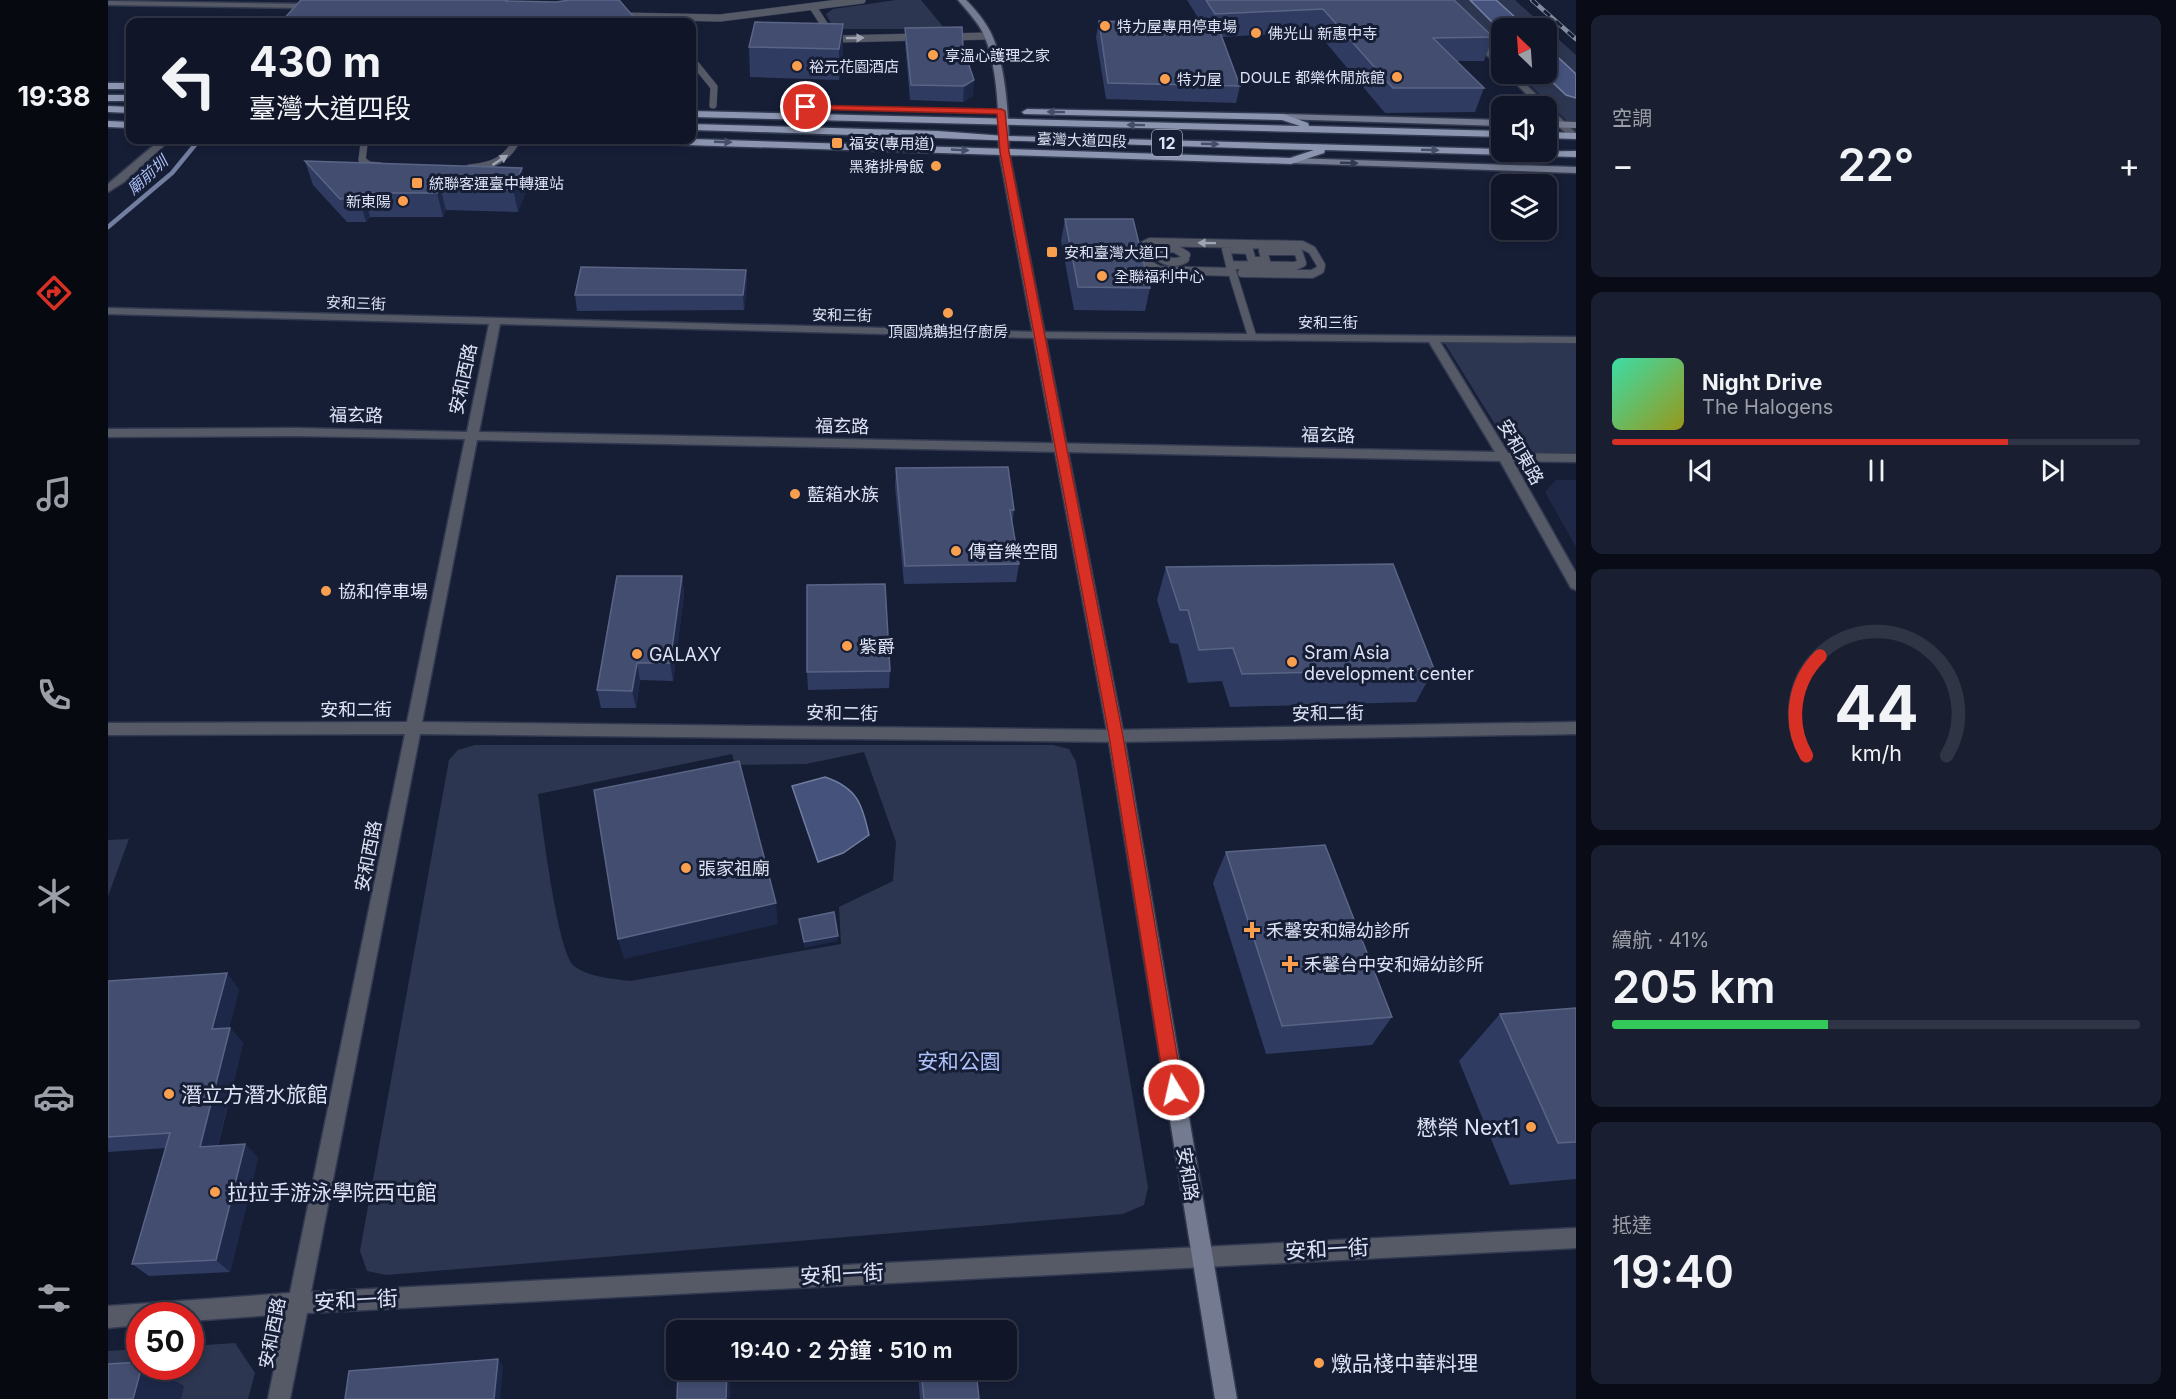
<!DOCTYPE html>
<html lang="zh-TW">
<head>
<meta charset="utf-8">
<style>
	:root { --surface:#101628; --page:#191f30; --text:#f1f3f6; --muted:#9c9fa8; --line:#303545; --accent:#d93025 }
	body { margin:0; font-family:Inter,"Noto Sans TC",sans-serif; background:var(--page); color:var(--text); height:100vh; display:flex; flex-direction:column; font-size:22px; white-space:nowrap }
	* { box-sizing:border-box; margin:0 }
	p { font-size:20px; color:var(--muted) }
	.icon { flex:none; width:33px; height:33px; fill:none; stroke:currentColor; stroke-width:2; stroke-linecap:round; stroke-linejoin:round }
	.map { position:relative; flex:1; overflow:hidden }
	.drawer { display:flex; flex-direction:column; gap:15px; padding:15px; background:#090c16; width:600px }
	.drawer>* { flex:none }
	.hud { position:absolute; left:18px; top:18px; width:570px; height:126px; border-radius:12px; box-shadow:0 3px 9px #0003,0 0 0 2px var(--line); background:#101628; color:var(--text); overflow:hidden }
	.needle { width:39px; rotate:335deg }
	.tools { position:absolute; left:1383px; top:18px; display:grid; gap:12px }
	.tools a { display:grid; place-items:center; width:66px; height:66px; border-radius:12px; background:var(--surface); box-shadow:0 3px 9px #0003,0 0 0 2px var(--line); font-size:30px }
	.speed { position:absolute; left:18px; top:1302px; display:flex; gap:12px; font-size:30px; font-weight:700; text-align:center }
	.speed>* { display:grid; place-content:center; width:78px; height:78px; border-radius:50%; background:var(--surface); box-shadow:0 3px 9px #0003,0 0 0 2px var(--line); line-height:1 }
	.speed .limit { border:9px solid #d22; background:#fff; color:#111 }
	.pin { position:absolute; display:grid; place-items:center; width:51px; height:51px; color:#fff; margin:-26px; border:3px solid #fff; border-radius:50%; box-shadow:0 2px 6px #0007 }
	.me { position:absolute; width:66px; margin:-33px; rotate:351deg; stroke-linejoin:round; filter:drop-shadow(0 0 4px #0008) }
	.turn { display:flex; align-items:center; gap:21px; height:126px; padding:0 24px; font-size:27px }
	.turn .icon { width:78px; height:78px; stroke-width:2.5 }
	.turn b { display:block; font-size:42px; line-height:51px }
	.big { font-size:45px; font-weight:600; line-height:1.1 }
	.drawer .card { flex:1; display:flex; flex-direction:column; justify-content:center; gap:9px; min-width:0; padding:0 21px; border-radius:12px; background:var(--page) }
	.drawer .dial { align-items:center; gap:0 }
	.dial svg { height:156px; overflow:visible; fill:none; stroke:var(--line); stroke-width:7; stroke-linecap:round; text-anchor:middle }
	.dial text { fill:var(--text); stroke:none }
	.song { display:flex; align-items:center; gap:18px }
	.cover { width:72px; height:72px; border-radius:9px; background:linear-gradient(135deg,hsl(160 70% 55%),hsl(60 70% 35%)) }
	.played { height:6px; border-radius:3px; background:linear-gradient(90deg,var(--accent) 75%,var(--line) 75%) }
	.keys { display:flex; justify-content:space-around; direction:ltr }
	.heat { display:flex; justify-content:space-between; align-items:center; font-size:33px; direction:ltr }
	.charge { height:9px; border-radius:4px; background:linear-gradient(90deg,#34c759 41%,var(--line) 0) }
	.trip { position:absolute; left:558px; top:1320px; width:351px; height:60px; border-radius:12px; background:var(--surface); box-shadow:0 3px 9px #0003,0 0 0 2px var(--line); font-weight:600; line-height:60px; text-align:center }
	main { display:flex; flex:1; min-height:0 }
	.menu { display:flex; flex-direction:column; width:108px; justify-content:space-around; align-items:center; background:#060910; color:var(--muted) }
	.menu .icon { width:42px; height:42px }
	.menu .on { color:var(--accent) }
	.menu b { font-size:27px; color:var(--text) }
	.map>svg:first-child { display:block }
	.built { fill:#1f2846 }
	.green { fill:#2d3650; fill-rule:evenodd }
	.water { fill:#44527c; stroke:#727ea0; stroke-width:1.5 }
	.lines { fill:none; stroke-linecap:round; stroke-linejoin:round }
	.stream { stroke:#727ea0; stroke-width:4.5 }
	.lane-far1-casing { stroke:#323a51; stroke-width:8 }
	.lane-casing { stroke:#323a51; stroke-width:10 }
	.street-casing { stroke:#323a51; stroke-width:3 }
	.secondary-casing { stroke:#323a51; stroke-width:3 }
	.primary-casing { stroke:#323a51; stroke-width:3 }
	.lane-far1 { stroke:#565a67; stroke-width:7 }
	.lane { stroke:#565a67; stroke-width:8 }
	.street { fill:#565a67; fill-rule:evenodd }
	.secondary { fill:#747b90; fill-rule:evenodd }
	.primary { fill:#8c95b0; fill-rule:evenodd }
	.rail-casing { stroke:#858ca0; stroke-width:4.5 }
	.rail { stroke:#161e36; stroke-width:3; stroke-dasharray:8; stroke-linecap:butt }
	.wall { fill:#2f3b60 }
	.shaded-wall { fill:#1d2849 }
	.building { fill:#424d70; stroke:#5a6485; stroke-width:1.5 }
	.oneway { fill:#a0a5b5 }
	.oneway2 { fill:#454e67 }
	.oneway3 { fill:#323a51 }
	.route { fill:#d93025; stroke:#8d1f18; stroke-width:1.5 }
	.poi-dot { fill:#fa9f4e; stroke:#161e36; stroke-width:2 }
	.labels { text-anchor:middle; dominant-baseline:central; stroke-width:6; stroke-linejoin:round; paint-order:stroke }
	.far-poi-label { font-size:15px; fill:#dde3f4; stroke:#161e36; text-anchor:start }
	.far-street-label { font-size:15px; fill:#dde3f4; stroke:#161e36 }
	.shield { fill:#161e36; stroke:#a1a8bb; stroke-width:1.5 }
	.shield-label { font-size:16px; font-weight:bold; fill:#dde3f4 }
	.far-water-label { font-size:16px; font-style:italic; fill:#abbef5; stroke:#161e36 }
	.street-label { font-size:18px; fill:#dde3f4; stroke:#161e36 }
	.poi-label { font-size:18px; fill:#dde3f4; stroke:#161e36; text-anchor:start }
	.near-park-label { font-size:21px; fill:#aec2f9; stroke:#161e36 }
	.near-poi-label { font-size:21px; fill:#dde3f4; stroke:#161e36; text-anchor:start }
	.near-street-label { font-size:21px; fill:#dde3f4; stroke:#161e36 }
</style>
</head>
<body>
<main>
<nav class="menu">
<b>19:38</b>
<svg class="icon on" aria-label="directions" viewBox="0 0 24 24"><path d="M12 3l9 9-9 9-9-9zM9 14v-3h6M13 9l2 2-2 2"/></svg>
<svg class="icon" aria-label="music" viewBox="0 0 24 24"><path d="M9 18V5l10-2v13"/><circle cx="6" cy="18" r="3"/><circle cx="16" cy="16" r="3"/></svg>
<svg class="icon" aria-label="phone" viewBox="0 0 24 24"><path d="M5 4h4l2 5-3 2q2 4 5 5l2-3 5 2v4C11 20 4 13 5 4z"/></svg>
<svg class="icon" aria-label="climate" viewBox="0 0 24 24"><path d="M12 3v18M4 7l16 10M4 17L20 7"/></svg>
<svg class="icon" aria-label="car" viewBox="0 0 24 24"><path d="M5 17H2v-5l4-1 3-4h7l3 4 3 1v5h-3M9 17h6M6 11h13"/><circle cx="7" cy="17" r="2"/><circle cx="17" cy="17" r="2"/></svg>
<svg class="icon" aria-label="filters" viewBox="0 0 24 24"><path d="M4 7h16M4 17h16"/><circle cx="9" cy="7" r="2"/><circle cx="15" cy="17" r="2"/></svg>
</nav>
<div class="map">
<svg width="1468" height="1399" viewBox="0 0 1468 1399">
	<rect width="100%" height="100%" fill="#161e36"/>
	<path class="built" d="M1448,480H1468V547L1437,492Z"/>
	<path class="green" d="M788,0H813L837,29H726L718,14L725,9Z
		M1337,0H1407L1468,55V124H1462L1411,74H1438V28H1394L1393,56Z
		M1336,342L1468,344V453L1404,452Z
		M367,745H945L961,749L968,762L1040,1187L1036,1205L1015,1214L278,1275L259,1271L252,1251L341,760L350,750ZM756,752L788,842L785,881L731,907L733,944L522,981C506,979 478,977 465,965C449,948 434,823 430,794L624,754L627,765L698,764Z
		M21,839L0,896V840Z
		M127,1343L147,1373L140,1399H0V1351L31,1349L32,1366H82L83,1346Z"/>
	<path class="water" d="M1362,0H1388L1419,28H1394L1393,31Z
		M1439,47L1468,74V98L1458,95L1436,74H1438Z
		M717,777C749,788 754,803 761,835L735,853L710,862L684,786Z"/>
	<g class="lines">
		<path class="stream" d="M0,227L64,173L91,140"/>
		<g class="lane-far1-casing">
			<path id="lane-far1" d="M705,7L721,32L730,39L812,37
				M513,16L612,18L754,0
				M842,37L880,36
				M584,60L606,87L605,105
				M254,140L256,144L254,160L261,165L272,166
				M362,168C385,166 398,160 409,140"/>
		</g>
		<g class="lane-casing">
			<path id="lane" d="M1118,249L1141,250L1144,261H1158L1155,251H1190L1194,263L1187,266L1122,265Z
				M1077,259C1068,264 1060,263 1051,257L1050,253L1052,250L1066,248L1078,255
				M1122,265L1144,336
				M1124,272L1051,270L1038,263L1034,246L1042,242L1194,245L1204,250L1213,265L1212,270L1204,274L1134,273"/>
		</g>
		<g class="street-casing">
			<path id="street" d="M0,1L198,4L202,6L198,8L0,5Z
				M1361,35H1367L1394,61V69L1361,39Z
				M1398,74H1407L1468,133V138H1463L1438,115V106H1431Z
				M52,140H62L16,182L0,192V184Z
				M0,308L932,332L1468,337V343L1332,342L1400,453L1468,454V462L1405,461L1468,573V590L1463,588L1392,461L369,440L314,722L1008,730L1468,722V734L1008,742L312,734L203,1292L1468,1228V1248L199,1313L182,1399H160L177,1314L82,1321V1316H32V1325L0,1328V1306L182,1293L297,734L0,735V723L299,722L357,439L188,436L0,437V429L188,428L359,432L381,324L0,314ZM392,324L932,338L1321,342L1387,452L371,432Z"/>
		</g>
		<g class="secondary-casing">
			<path id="secondary" d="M850,0H858C868,10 877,21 883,33C898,65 901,117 901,152L1016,736L1129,1399H1107L1000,736L891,152C891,117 890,65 875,33C869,21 859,11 850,0Z
				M1175,114L1394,120V126L1172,119V115Z
				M1438,121L1468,122V128L1438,127Z
				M1183,158L1468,167V173L1180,163L1178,161Z"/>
		</g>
		<g class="primary-casing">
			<path id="primary" d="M0,83H22V89H0Z
				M0,95H22V101H0Z
				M0,106L22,107V113L0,112Z
				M919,109L1175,114L1200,123L1201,126L1394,131V137L584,117V111L1192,126L1174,120L916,114L914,112Z
				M0,121L22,122V128L0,127Z
				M584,124L830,131L897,136L1394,149V152L1468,151V157L1217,150L1216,153L1183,164L515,143L510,140L584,139L1182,158L1206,150C999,145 792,136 584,130Z
				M1438,132L1468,133V139L1438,138Z"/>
		</g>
		<use href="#lane-far1" class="lane-far1"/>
		<use href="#lane" class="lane"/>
		<use href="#street" class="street"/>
		<use href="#secondary" class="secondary"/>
		<use href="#primary" class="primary"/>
		<g class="rail-casing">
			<path id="rail" d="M1424,0L1468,39"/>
		</g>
		<use href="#rail" class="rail"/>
	</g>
	<path class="wall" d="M1079,0H1346L1385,37L1376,61H1349L1376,88L1367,112L1277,113L1209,32L1113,37L1132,86L1128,103L998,99L988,37L991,21L1094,24Z
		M735,24V55L731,80L642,77L641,47Z
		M797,28L855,48L865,96L855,102L802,100L797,43Z
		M197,161L414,168L418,191L410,212L338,210L335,217H262L258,222H239L205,185Z
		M957,219L1042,288L1037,311L966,310L953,241Z
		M638,270L639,285L636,310L469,311L467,295Z
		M788,468L906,510L904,526L911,564L908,582L796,584L787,486Z
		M1058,567L1326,669L1308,702L1122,707L1114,681L1080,683L1070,644L1062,643L1049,600Z
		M574,576L576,594L565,681L532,680L528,708H493L489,690Z
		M782,671L781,688L700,690L699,672Z
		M1118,852L1284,1017L1264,1045L1158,1054L1105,883Z
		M0,981L131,989L121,1028H122L135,1043L110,1146L137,1144L150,1158L122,1272L41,1276L24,1264L58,1148L0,1152Z
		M1468,1008V1179L1402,1185L1351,1061L1392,1014Z
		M811,1370H868L871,1399H812L810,1375Z"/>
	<path class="shaded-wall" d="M735,24V55L731,80V49Z
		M866,80L865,96L855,102L856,86Z
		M414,168L418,191L410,212L405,189Z
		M332,186L338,210L335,217L329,193Z
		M255,193L262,217L258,222L251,198Z
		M638,270L639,285L636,310L635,295Z
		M574,576L576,594L565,681L562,663Z
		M529,663L532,680L528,708L524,691Z
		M668,903L670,924L516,959L510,939Z
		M730,936V941L696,948V942Z
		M119,973L131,989L117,1044L104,1029Z
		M122,1028L135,1043L106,1160L92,1147Z
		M137,1144L150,1158L122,1272L108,1260Z
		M390,1359L395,1366L392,1399H386Z
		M34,1366H43L76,1386L73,1399H25Z
		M619,1370H623L622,1399H618Z"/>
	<path class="building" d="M193,0H399L398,1L448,2L462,0H511L530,22H173Z
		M1098,0H1346L1385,37L1325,38L1376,88H1285L1215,9L1107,14Z
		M991,21L1109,24L1132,86L1000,83Z
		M647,22L735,24L731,49L641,47Z
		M854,27L855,48L866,80L856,86L803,85L797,28Z
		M197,161L414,168L405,189L332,186L329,193H255L251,198L232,199Z
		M957,219H1025L1042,288L970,287Z
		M473,267L638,270L635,295H467Z
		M900,467L906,510H902L911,564L797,566L788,468Z
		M1285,564L1326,669L1134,674L1125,648L1091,650L1080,610H1072L1058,567Z
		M509,576H574L562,663H529L524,691L489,690Z
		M777,584L782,671L699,672V585Z
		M631,761L668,903L510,939L486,790Z
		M1217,845L1284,1017L1174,1026L1118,852Z
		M726,912L730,936L696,942L691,919Z
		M119,973L104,1029L122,1028L92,1147L137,1144L108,1260L24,1264L62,1133L0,1137V981Z
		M1468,1008V1142L1450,1143L1392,1014Z
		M390,1359L386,1399H237L241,1371Z
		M32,1362V1366H34L25,1399H0V1364Z
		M570,1370H619L618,1399H569Z
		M813,1370H868L871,1399H816Z"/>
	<defs><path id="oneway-solid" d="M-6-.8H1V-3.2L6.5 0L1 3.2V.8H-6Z" transform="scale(1.5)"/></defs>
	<g class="oneway">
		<use href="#oneway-solid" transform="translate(747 38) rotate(-1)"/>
		<use href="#oneway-solid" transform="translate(392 160) rotate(-33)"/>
		<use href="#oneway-solid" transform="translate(1099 243) rotate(-179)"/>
	</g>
	<g class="oneway2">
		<use href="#oneway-solid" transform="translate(948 112) rotate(-179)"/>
		<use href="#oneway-solid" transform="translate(1028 125) rotate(-179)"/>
		<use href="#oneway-solid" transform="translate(615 142) rotate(2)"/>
		<use href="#oneway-solid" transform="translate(1102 144) rotate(2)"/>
		<use href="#oneway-solid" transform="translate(852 150) rotate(3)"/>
		<use href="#oneway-solid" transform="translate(1322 150) rotate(2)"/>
	</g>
	<use class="oneway3" href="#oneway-solid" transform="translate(1241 163) rotate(2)"/>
	<path class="route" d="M698,105L893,109L897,111L901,152L1015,736L1075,1090L1072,1096L1066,1098L1060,1096L1057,1090L1001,736L892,152L889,114L695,109V106Z"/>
	<g class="poi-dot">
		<circle cx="997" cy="26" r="6"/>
		<circle cx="1148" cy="33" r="6"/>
		<circle cx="825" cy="55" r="6"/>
		<circle cx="689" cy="66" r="6"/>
		<circle cx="1289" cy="77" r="6"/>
		<circle cx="1057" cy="79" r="6"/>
		<rect x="723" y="137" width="12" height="12" rx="3"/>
		<circle cx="828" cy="166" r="6"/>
		<rect x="303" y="177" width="12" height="12" rx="3"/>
		<circle cx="295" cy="201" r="6"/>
		<rect x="938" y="246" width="12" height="12" rx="3"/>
		<circle cx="994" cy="276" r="6"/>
		<circle cx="840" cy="313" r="6"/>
		<circle cx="687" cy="494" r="6"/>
		<circle cx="848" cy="551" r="6"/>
		<circle cx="218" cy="591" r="6"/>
		<circle cx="739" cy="646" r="6"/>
		<circle cx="529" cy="654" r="6"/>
		<circle cx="1184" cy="662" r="6"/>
		<circle cx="578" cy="868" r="6"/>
		<path d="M1141 921h6v6h6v6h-6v6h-6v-6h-6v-6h6z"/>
		<path d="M1179 955h6v6h6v6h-6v6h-6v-6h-6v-6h6z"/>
		<circle cx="61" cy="1094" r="6"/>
		<circle cx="1423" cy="1127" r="6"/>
		<circle cx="107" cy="1192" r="6"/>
		<circle cx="1211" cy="1363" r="6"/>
	</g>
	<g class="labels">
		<g class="far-poi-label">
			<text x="1009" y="26">特力屋專用停車場</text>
			<text x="1160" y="33">佛光山 新惠中寺</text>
			<text x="837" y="55">享溫心護理之家</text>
			<text x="701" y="66">裕元花園酒店</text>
			<text x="1277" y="77" text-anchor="end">DOULE 都樂休閒旅館</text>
			<text x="1069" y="79">特力屋</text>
			<text x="741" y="143">福安(專用道)</text>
			<text x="816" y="166" text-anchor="end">黑豬排骨飯</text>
			<text x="321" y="183">統聯客運臺中轉運站</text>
			<text x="283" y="201" text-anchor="end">新東陽</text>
			<text x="956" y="252">安和臺灣大道口</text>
			<text x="1006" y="276">全聯福利中心</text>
			<text x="840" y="331" text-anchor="middle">頂園燒鵝担仔廚房</text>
		</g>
		<g class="far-street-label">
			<text transform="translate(974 140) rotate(2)">臺灣大道四段</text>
			<text transform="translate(248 303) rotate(2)">安和三街</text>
			<text transform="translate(734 315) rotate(1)">安和三街</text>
			<text x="1220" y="322">安和三街</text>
		</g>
		<rect class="shield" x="1044" y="130" width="30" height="26" rx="4.5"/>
		<g class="shield-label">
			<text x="1059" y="143">12</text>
		</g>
		<g class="far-water-label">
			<text transform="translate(39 175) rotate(-42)">廟前圳</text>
		</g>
		<g class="street-label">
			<text transform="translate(355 379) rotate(-78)">安和西路</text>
			<text transform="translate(248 415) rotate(1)">福玄路</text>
			<text transform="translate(734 426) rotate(1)">福玄路</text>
			<text transform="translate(1220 435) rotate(1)">福玄路</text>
			<text transform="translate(1413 452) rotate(60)">安和東路</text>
			<text x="248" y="709">安和二街</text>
			<text transform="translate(734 713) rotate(1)">安和二街</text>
			<text transform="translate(1220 713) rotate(-1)">安和二街</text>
			<text transform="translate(260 856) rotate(-79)">安和西路</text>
			<text transform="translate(1080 1174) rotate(81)">安和路</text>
			<text transform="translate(164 1333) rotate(-79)">安和西路</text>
		</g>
		<g class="poi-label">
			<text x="699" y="494">藍箱水族</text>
			<text x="860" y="551">傳音樂空間</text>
			<text x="230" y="591">協和停車場</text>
			<text x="751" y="646">紫爵</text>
			<text x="1196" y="652">Sram Asia<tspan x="1196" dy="21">development center</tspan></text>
			<text x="541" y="654">GALAXY</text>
			<text x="590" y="868">張家祖廟</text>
			<text x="1158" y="930">禾馨安和婦幼診所</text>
			<text x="1196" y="964">禾馨台中安和婦幼診所</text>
		</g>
		<g class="near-park-label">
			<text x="851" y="1061">安和公園</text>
		</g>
		<g class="near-poi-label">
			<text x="73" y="1094">潛立方潛水旅館</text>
			<text x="1411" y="1127" text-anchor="end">懋榮 Next1</text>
			<text x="119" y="1192">拉拉手游泳學院西屯館</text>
			<text x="1223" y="1363">燉品棧中華料理</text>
		</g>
		<g class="near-street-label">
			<text transform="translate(1219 1249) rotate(-3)">安和一街</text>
			<text transform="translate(734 1274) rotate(-3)">安和一街</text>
			<text transform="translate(248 1300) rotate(-3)">安和一街</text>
		</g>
	</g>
</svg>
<div class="tools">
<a><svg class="needle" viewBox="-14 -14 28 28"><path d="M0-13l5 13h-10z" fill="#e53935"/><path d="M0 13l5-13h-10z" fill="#9c9fa8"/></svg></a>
<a><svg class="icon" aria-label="sound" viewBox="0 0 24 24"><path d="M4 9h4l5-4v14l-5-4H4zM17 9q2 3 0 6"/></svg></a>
<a><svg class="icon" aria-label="layers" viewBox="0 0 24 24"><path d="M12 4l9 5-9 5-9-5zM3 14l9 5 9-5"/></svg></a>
</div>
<div class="speed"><div class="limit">50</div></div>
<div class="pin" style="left:698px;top:107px;background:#d93025"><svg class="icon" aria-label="arrive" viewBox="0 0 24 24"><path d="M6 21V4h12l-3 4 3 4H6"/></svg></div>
<svg class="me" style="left:1066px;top:1090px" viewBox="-20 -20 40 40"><circle r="17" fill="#d93025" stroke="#fff" stroke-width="3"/><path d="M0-11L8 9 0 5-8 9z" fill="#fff"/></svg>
<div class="trip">19:40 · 2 分鐘 · 510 m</div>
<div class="hud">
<div class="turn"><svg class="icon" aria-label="left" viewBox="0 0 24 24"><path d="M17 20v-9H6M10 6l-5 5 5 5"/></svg><div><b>430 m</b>臺灣大道四段</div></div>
</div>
</div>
<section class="drawer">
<div class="card"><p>空調</p>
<div class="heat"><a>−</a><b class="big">22°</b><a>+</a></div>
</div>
<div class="card">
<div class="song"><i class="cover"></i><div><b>Night Drive</b><p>The Halogens</p></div></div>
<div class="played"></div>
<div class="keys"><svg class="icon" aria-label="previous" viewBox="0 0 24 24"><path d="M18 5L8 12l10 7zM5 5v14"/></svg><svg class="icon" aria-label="pause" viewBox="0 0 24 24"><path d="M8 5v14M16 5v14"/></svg><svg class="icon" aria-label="next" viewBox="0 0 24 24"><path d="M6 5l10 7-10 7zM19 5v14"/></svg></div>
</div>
<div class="card dial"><svg viewBox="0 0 100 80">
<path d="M14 69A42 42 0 1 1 86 69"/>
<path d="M14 69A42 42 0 0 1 21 18" stroke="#d93025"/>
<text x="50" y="56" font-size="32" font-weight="700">44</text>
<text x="50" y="72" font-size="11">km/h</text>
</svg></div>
<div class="card"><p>續航 · 41%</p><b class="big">205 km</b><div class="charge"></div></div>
<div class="card"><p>抵達</p><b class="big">19:40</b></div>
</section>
</main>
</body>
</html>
